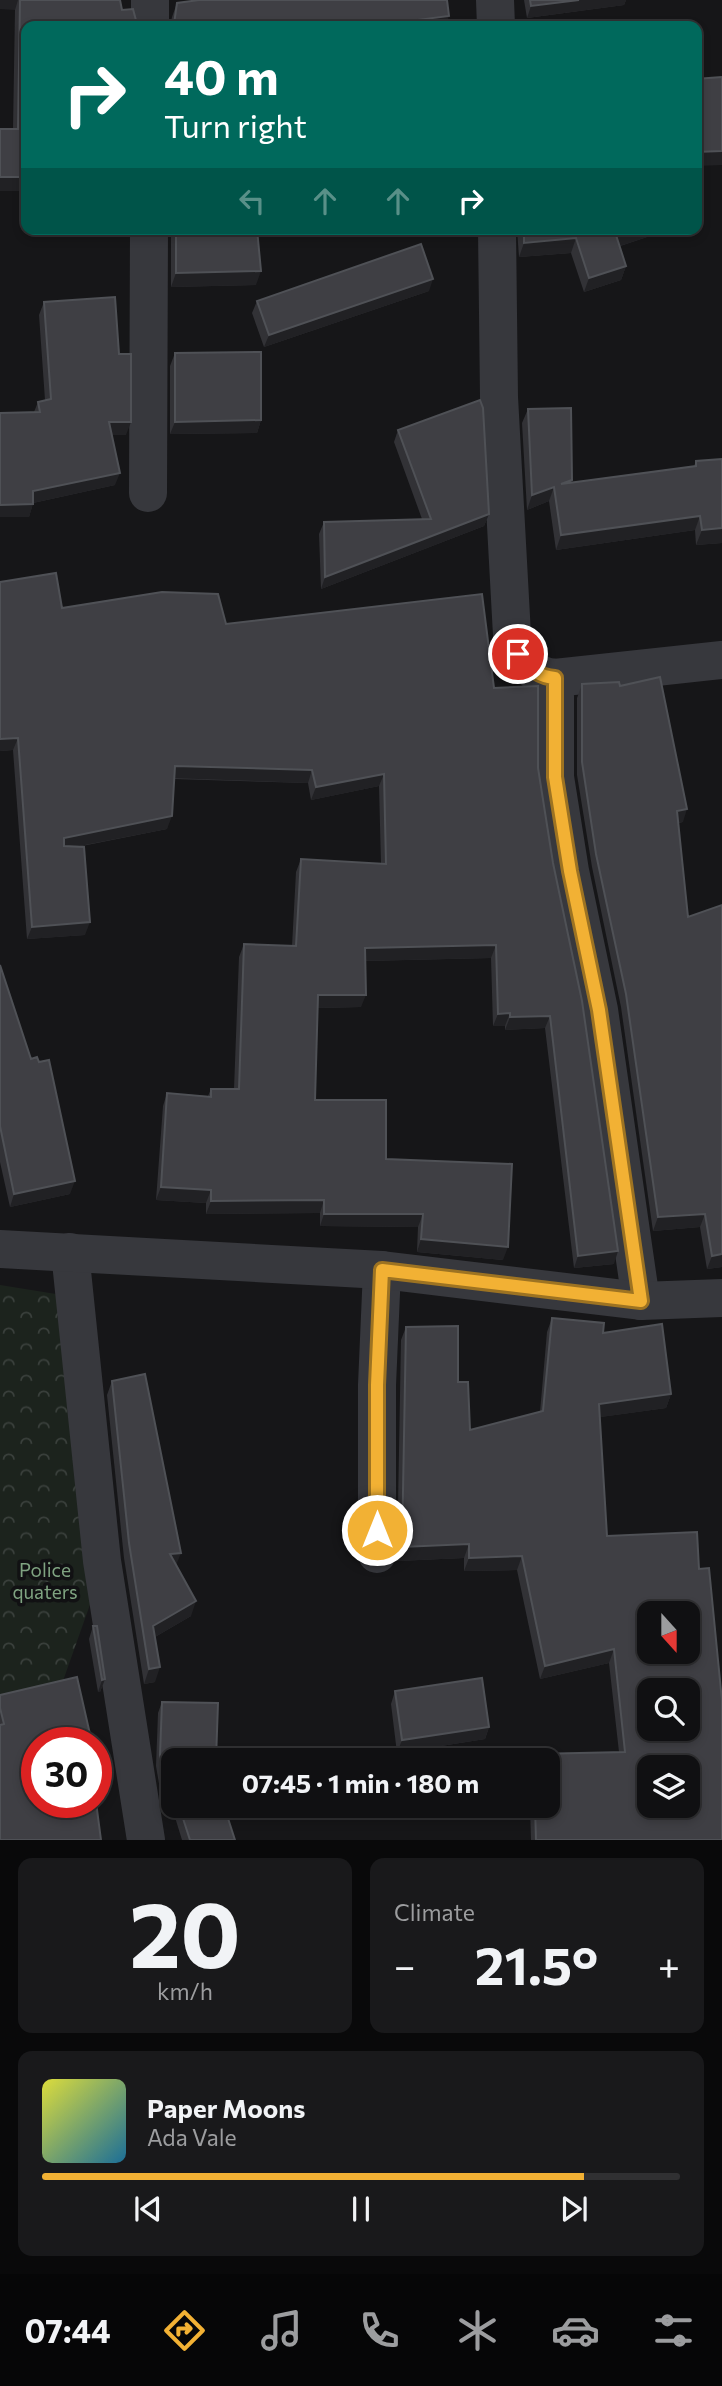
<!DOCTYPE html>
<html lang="en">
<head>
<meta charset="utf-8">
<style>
	:root { --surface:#101012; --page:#19191b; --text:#f1f3f6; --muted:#9c9d9f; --line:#303032; --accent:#f2b134 }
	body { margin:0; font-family:Commissioner,sans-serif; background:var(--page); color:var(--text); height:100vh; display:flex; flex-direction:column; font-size:26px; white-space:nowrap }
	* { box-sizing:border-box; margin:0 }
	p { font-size:23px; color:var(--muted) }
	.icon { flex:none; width:38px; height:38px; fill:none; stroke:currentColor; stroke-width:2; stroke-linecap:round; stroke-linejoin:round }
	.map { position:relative; height:1840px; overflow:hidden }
	.side { display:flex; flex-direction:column; gap:18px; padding:18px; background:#09090a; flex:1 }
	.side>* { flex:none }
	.banner { position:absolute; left:21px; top:21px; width:681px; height:214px; border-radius:14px; box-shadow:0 4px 10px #0003,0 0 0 2px var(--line); background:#00695c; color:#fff; overflow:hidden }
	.needle { width:46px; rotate:159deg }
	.fabs { position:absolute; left:637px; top:1601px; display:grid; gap:14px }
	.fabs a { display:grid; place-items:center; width:63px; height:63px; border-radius:14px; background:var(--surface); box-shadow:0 4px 10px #0003,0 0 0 2px var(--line); font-size:35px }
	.speed { position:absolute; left:21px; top:1727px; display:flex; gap:14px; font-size:35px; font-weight:700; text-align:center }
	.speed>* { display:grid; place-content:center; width:91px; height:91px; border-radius:50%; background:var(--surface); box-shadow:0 4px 10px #0003,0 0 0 2px var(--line); line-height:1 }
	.speed .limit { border:10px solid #d22; background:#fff; color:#111 }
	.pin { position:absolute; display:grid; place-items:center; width:60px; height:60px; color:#fff; margin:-30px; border:4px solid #fff; border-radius:50%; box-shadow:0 2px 7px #0007 }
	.me { position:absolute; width:77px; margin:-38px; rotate:0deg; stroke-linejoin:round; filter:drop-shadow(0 0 5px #0008) }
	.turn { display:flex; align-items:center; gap:24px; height:147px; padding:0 28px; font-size:32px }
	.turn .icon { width:91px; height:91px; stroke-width:2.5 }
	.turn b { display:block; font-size:49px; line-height:60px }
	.lanes { display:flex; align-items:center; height:66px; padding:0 28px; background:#0003; justify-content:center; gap:35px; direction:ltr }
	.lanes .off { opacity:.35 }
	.big { font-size:52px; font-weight:700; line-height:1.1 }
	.side .card { flex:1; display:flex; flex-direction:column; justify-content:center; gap:10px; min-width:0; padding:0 24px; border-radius:14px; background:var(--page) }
	.side .dial { align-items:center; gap:0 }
	.dial b { font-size:91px; line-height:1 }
	.song { display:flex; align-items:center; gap:21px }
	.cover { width:84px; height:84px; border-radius:10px; background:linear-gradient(135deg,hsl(60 70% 55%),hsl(200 70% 35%)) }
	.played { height:7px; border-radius:4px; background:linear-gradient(90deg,var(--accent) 85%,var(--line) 85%) }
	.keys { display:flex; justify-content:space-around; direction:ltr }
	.heat { display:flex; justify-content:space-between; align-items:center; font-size:38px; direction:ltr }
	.side .tiles { flex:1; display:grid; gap:18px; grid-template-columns:1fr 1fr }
	.card:last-child { grid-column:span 2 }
	.trip { position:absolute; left:161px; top:1748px; width:399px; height:70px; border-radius:14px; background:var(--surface); box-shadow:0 4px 10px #0003,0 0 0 2px var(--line); font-weight:700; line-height:70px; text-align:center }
	.dock { display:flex; height:112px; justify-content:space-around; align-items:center; background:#060607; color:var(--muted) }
	.dock .icon { width:49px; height:49px }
	.dock .on { color:var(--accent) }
	.dock b { font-size:32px; color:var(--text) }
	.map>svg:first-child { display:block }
	.forest { fill:url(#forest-crowns) }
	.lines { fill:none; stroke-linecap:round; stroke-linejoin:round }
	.minor { stroke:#37383d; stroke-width:38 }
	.tertiary { stroke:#37383d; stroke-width:38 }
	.wall { fill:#323236 }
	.shaded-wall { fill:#212124 }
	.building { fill:#3f3f44; stroke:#4f5156; stroke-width:2; fill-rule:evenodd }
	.route-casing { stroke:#9d7322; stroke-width:18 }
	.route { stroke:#f2b134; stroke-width:12 }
	.labels { text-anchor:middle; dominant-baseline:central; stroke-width:7; stroke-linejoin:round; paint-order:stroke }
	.park-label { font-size:19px; fill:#7fa381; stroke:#111113 }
</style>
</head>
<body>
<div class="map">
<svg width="722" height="1840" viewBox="0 0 722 1840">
	<defs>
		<pattern id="forest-crowns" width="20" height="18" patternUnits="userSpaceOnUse" patternTransform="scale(1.75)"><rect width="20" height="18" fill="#1c231d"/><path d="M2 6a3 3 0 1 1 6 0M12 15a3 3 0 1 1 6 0" fill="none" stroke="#3a403c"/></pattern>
	</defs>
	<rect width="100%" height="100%" fill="#161618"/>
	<path class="forest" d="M0,1285L62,1295L93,1596L41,1743H37L0,1811Z"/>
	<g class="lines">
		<path class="minor" d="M495,0L496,26
			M150,26V0
			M497,229L499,397L512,635C519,657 530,676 555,678L722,660
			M148,493L149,229
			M555,678V777L570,871L599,1010L641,1301
			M70,1252L102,1561L146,1840
			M377,1554V1385L382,1270"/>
		<path class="tertiary" d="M0,1249L382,1270L641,1301L722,1298"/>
	</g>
	<path class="wall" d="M0,0H120L26,26V191H0L13,129L15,10Z
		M524,0H626L624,5L527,18Z
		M177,3L446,26H170L172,17Z
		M171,229H257L256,285L171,287Z
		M517,229H650L647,237L620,246L626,266L621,280L584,292L571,253L519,257Z
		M429,291L264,347L252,313L257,301Z
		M44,302L119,354L126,435H112L115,485L33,503L29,517H0V413L34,412L38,402L45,400L39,315Z
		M175,353L261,420L257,433L170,434V366Z
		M528,409L571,483L694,466L696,461L722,459V543L696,545L695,530L556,550L549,501L527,510L522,423Z
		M398,430L489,514L484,526L321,589L319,534L324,522L422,519L394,442Z
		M0,582L62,608L226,624L494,688L538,768L614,1264L574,1268L545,1028L505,1030V1026H493L491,958L365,961L361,1007L318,1008L315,1100L386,1159L503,1260L417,1252L418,1227L320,1226V1213L206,1214V1203L156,1200L163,1106L167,1093L208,1096L211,1089H234L239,957L244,944L292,946L296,872L301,859L381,864L379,786L311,800L308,783L174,779L167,829L77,847L85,935L27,939L13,750L0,751Z
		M582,684L620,686L683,822L678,823L688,917L722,905V1267L707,1269L700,1227L653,1231L621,1007L592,867L577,775V698Z
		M0,965L70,1194L10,1207L0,1162Z
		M552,1318L603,1333L671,1394L666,1408L600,1417L607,1536L699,1569L722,1840H531L530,1806H548V1760H532L534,1754L619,1752L609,1663L540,1679L517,1570L464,1571V1558L397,1561L401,1340L406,1327L458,1382L470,1430L540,1412L547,1332Z
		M112,1381L176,1565L191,1616L155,1637V1682L144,1684L124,1558L107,1395Z
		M93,1626L105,1679L100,1692H98L89,1639Z
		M395,1691L489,1727L485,1739L397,1753L391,1704Z
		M0,1695L37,1743L0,1840Z
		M162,1702L173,1760V1806H224L235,1840H182L170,1801H162L156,1766L158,1713Z"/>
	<path class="shaded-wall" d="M0,0H18L15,10L0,9Z
		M579,0H626L624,5L527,18L531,6Z
		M449,16L446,26H371Z
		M722,151V165L696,166V152Z
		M0,177H26V191H0Z
		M634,229H650L647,237L611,249L616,235Z
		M576,238L571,253L519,257L524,243Z
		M626,266L621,280L584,292L589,278Z
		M261,271L256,285L171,287L176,273Z
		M433,279L429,291L264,347L269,335Z
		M261,420L257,433L170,434L175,422Z
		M109,422H131L126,435H105Z
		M120,473L115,485L28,504L33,491Z
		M554,487L549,501L527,510L532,495Z
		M33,504L29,517H0V505Z
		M489,514L484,526L321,589L325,577Z
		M700,516L695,530L556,550L561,535Z
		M722,528V543L696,545L702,530Z
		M18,738L13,750L0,751V739Z
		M175,766L312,770L308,783L170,778Z
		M384,774L379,786L311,800L316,787Z
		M687,809L683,822L672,824L677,811Z
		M172,816L167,829L59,850L64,838Z
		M90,922L85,935L27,939L32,927Z
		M496,945L491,958L361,961L365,948Z
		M318,995H366L361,1007L314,1008Z
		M510,1013L505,1026H493L498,1014Z
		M550,1016L545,1028L505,1030L510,1017Z
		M75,1181L70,1194L10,1207L14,1194Z
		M161,1187L211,1190L206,1203L156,1200Z
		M324,1200L320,1213L206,1214L211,1201Z
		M324,1214H423L418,1227L320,1226Z
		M705,1214L700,1227L653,1231L658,1217Z
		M421,1239L508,1247L503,1260L417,1252Z
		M618,1251L614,1264L574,1268L578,1256Z
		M722,1254V1267L707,1269L712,1256Z
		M671,1394L666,1408L594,1418L599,1404Z
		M469,1544L464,1558L397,1561L402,1547Z
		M181,1553L175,1568L170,1554Z
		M522,1556L517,1570L464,1571L469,1558Z
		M196,1601L191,1616L148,1641L153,1626Z
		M614,1649L609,1663L540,1679L545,1666Z
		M160,1667L155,1682L144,1684L149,1669Z
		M105,1679L100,1692H98L102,1680Z
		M489,1727L485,1739L397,1753L402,1740Z
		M96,1788H102L98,1800H96Z
		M166,1790H173L170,1801H162Z"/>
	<path class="building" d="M20,0H120L122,10L133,9L137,24L139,26H26V177H0V129H18Z
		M199,0H447L449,16L371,26H353V25L344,26H171L174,24L177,3Z
		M530,0H579L531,6Z
		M722,77V151L696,152V79Z
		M176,229H257L261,271L176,273Z
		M524,229H634L616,235L626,266L589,278L576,238L524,243Z
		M421,244L433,279L269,335L257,301Z
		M115,297L119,354H131V422H109L120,473L33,491V504L0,505V413L40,412L38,402L51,399L44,302Z
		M261,352V420L175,422V353Z
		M480,400L483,408L489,514L325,577L324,522L431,519L398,430Z
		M571,408L572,480L561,484L696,466V461L722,459V528L702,530L700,516L561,535L554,487L532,495L528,409Z
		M56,573L62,608L162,592L218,594L226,624L482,594L494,688L538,686V768L553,863L582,1001L618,1251L578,1256L550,1016L510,1017V1013L498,1014L496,945L365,948L366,995H318L315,1100H386V1159L512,1164L508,1247L421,1239L423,1214H324V1200L211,1201V1190L161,1187L167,1093L211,1097V1089H239L244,944L296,946L301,859L386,864L384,774L316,787L312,770L175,766L172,816L64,838V846L84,847L90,922L32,927L18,738L0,739V582Z
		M660,677L687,809L677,811L688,917L722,905V1254L712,1256L705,1214L658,1217L626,994L596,854L582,762V684L619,682L620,686Z
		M0,965L31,1059L37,1057L39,1062L49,1060L75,1181L14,1194L0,1126Z
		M552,1318L604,1323L603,1333L662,1324L671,1394L599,1404L607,1536L697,1532L699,1569L709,1568L722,1701V1840H536L535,1806H548V1760H534V1754L625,1752L614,1649L545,1666L522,1556L469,1558V1544L402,1547L406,1327L458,1326V1382H468L470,1430L543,1411ZM649,1614H688V1652H649ZM649,1690H688V1729H649ZM649,1768H688V1806H649Z
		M145,1374L181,1553L170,1554L196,1601L153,1626L160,1667L149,1669L129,1543L112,1381Z
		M93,1626H97L105,1679L102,1680Z
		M77,1677L92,1743H37V1802H96L101,1840H0V1725L4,1724L0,1708V1695Z
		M482,1678L489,1727L402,1740L395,1691Z
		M162,1702L218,1703L216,1760H173V1790H166L160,1755Z
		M96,1760L102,1788H96Z
		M179,1806H224L235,1840H190Z"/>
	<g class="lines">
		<g class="route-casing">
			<path id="route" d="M377,1530V1385L382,1270L641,1301L599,1010L570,871L555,777V678C539,677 527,667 518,654"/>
		</g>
		<use href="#route" class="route"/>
	</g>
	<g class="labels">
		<g class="park-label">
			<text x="45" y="1569">Police<tspan x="45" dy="22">quaters</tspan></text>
		</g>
	</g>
</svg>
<div class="fabs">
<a><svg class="needle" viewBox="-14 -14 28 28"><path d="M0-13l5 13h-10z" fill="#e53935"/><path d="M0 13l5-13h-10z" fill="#9c9d9f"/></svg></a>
<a><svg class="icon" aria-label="search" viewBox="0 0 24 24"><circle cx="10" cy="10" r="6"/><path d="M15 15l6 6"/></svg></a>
<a><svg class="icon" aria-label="layers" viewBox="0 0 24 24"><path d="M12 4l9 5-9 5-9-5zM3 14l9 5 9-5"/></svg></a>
</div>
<div class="speed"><div class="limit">30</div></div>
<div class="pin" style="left:518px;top:654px;background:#d93025"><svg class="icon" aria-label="arrive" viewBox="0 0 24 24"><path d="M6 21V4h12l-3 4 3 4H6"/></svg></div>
<svg class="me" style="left:377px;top:1530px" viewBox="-20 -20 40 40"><circle r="17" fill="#f2b134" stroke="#fff" stroke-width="3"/><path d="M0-11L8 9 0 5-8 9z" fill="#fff"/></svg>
<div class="trip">07:45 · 1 min · 180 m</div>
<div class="banner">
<div class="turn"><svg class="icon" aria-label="right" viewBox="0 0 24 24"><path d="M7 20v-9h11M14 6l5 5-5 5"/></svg><div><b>40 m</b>Turn right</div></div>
<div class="lanes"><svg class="icon off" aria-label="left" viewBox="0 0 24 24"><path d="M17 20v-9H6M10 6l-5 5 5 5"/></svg><svg class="icon off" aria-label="ahead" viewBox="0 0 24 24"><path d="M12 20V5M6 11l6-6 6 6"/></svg><svg class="icon off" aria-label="ahead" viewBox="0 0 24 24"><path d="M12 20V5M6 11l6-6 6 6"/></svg><svg class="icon" aria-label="right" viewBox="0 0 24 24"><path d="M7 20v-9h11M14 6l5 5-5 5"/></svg></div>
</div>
</div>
<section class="side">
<div class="tiles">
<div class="card dial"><b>20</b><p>km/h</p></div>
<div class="card"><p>Climate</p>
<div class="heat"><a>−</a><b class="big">21.5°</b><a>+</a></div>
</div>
<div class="card">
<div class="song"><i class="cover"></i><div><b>Paper Moons</b><p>Ada Vale</p></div></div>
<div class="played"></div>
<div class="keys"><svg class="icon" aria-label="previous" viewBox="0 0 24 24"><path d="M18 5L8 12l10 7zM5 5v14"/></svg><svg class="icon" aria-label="pause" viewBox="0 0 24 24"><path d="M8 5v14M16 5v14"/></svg><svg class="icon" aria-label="next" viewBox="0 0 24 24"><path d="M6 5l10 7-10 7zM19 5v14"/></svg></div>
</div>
</div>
</section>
<nav class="dock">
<b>07:44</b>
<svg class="icon on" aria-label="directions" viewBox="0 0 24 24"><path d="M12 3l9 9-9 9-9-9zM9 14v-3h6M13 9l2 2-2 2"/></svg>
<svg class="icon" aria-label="music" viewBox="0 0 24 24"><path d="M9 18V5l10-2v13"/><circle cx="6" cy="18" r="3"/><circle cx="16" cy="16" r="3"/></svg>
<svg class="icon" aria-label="phone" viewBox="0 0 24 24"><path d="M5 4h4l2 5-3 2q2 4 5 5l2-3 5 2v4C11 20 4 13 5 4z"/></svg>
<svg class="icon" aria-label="climate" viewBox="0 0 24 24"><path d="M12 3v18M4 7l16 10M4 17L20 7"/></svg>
<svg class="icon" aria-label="car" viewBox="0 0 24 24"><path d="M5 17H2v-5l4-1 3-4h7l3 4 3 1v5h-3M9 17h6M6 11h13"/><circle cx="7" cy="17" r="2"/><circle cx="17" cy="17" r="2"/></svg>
<svg class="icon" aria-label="filters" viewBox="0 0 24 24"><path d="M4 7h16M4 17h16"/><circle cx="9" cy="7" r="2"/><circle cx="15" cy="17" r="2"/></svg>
</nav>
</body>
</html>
